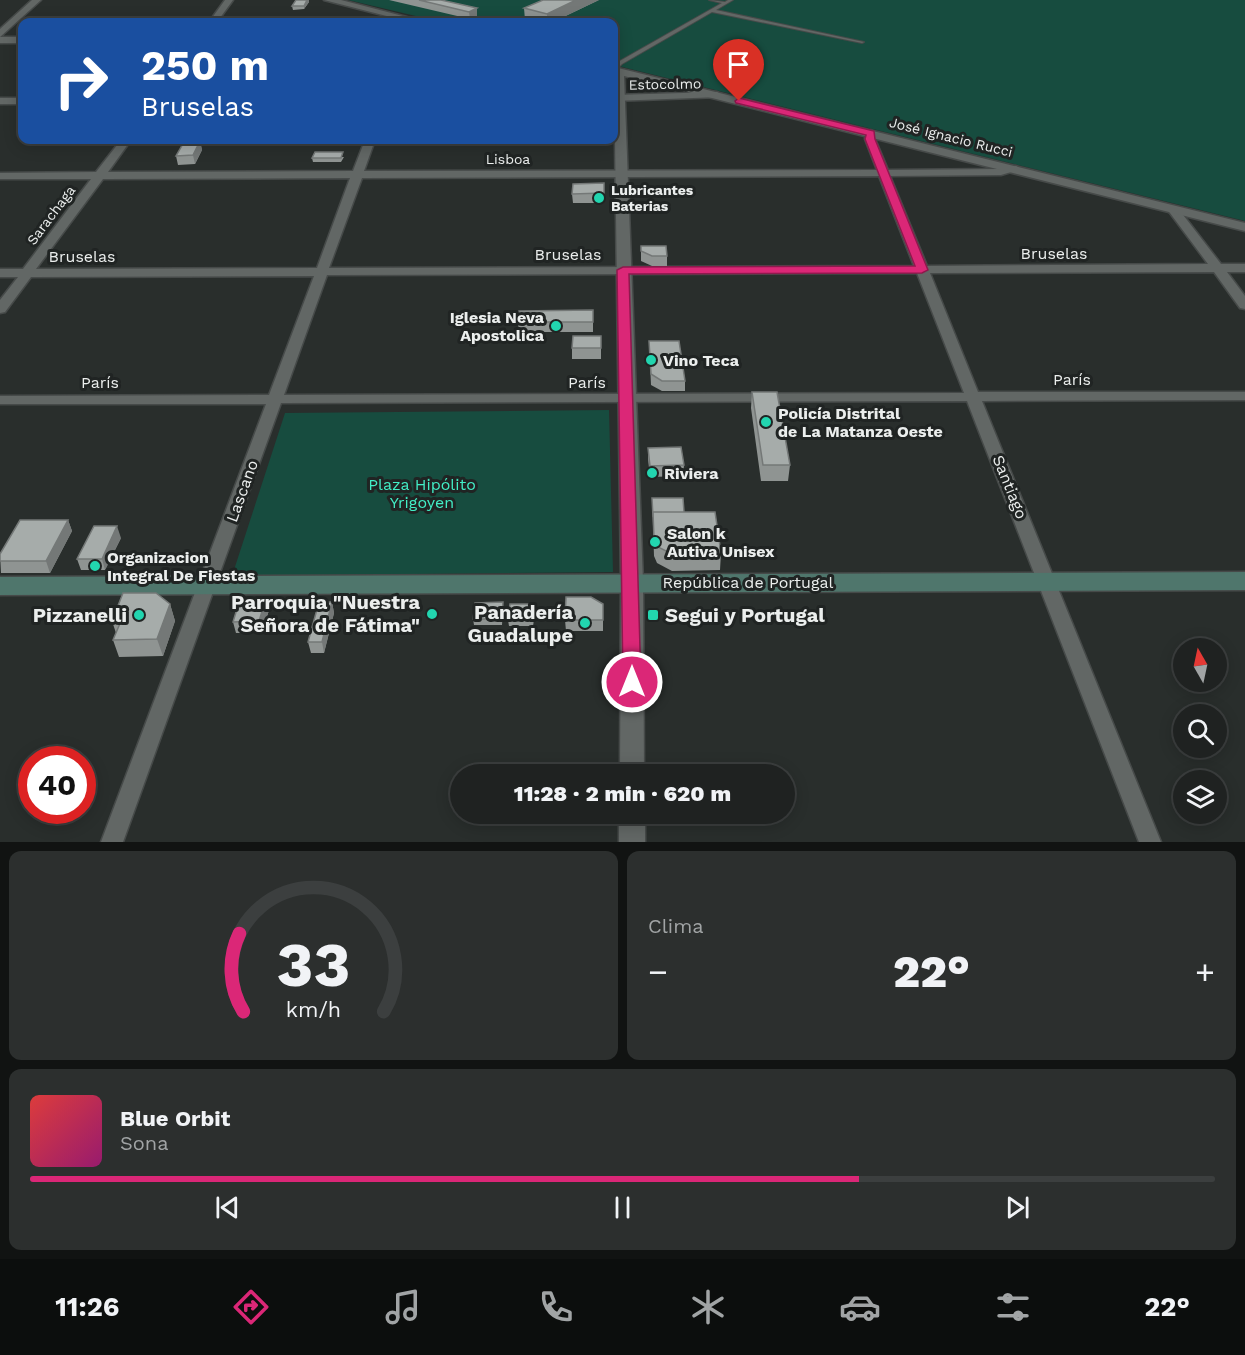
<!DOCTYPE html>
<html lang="es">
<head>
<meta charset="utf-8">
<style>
	:root { --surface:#1f2221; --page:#2c2f2e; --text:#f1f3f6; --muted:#a1a4a5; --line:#3c3f3f; --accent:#db2777 }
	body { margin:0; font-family:"Work Sans",sans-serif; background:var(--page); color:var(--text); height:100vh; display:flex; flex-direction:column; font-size:22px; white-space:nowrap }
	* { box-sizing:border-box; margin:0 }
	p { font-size:20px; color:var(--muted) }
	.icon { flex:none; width:33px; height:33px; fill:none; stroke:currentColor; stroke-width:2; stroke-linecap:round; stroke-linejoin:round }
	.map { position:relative; height:842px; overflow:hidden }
	.sheet { display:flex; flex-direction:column; gap:9px; padding:9px; background:#111312; flex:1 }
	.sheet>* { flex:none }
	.hud { position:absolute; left:18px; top:18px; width:600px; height:126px; border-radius:12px; box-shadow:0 3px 15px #0003,0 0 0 2px var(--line); background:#1a4fa0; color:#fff; overflow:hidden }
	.needle { width:39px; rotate:351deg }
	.fabs { position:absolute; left:1173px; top:638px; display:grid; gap:12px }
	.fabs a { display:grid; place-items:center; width:54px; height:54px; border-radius:50%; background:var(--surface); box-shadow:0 3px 15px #0003,0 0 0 2px var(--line); font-size:30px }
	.speed { position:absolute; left:18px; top:746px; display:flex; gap:12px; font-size:30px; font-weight:700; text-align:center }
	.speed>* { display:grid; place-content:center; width:78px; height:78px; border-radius:50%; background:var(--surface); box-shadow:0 3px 15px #0003,0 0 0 2px var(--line); line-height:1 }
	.speed .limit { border:9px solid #d22; background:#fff; color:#111 }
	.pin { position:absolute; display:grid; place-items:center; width:51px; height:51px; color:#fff; margin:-62px -26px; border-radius:50% 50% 50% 0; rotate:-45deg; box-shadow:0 0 6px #0007 }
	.pin .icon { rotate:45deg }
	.me { position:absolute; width:66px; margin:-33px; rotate:0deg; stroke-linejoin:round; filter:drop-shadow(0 0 4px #0008) }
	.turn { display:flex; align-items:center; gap:21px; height:126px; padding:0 24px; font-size:27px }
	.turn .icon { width:78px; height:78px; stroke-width:2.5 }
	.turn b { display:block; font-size:42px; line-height:51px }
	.big { font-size:45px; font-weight:800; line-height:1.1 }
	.sheet .tile { flex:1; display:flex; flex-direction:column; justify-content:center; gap:9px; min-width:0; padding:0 21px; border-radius:12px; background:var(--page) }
	.sheet .dial { align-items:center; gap:0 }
	.dial svg { height:156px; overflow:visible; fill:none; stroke:var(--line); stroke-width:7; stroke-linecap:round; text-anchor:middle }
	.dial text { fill:var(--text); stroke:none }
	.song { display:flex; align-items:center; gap:18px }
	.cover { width:72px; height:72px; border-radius:9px; background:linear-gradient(135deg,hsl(0 70% 55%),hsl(320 70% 35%)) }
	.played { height:6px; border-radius:3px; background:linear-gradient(90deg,var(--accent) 70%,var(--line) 70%) }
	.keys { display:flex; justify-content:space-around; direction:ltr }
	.heat { display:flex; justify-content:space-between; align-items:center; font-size:33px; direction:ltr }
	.sheet .tiles { flex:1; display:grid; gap:9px; grid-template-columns:1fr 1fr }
	.tile:last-child { grid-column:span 2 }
	.trip { position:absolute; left:450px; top:764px; width:345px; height:60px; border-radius:30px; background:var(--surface); box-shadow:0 3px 15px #0003,0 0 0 2px var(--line); font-weight:800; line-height:60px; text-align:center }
	.tab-bar { display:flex; height:96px; justify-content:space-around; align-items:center; background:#0c0e0d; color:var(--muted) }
	.tab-bar .icon { width:42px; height:42px }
	.tab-bar .on { color:var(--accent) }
	.tab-bar b { font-size:27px; color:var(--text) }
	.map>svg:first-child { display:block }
	.green { fill:#174c3f }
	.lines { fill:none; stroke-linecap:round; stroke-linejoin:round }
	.service-casing { stroke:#464a49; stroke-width:2 }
	.minor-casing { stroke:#464a49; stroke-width:3 }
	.tertiary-casing { stroke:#464a49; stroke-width:3 }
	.secondary-casing { stroke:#464a49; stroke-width:3 }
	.service { fill:#626765; fill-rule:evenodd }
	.minor { fill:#626765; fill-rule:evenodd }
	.tertiary { fill:#626765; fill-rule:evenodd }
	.secondary { fill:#4f766c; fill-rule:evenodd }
	.wall { fill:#8f9492 }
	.shaded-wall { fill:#747877 }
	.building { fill:#a6acaa; stroke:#747877; stroke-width:1.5 }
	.route { fill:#db2777; stroke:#8e194d; stroke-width:1.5 }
	.poi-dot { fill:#22d5af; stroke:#202423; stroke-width:2 }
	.labels { text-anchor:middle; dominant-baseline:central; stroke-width:6; stroke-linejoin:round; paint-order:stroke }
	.far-street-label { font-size:14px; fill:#ebeeed; stroke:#202423 }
	.far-poi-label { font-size:14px; font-weight:bold; fill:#ebeeed; stroke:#202423; text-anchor:start }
	.street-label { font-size:16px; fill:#ebeeed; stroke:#202423 }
	.poi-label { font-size:16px; font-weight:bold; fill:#ebeeed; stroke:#202423; text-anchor:start }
	.park-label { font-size:16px; fill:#42eec6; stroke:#202423 }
	.near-poi-label { font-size:20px; font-weight:bold; fill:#ebeeed; stroke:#202423; text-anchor:end }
</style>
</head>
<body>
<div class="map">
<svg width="1245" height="842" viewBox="0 0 1245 842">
	<rect width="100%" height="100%" fill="#292e2c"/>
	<path class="green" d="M348,0H1245V221L614,65V22H441Z
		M609,410L613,572L232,576L285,413Z"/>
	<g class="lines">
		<g class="service-casing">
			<path id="service" d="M709,0L725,2L728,0H733L716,10L864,42L862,43L712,12L622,64L618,68L620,71L616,72L614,68L618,62L722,3Z"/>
		</g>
		<g class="minor-casing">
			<path id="minor" d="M32,0H41L0,37V29Z
				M225,0H233L217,22H209Z
				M0,37H22V43H0Z
				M717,92L722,95L720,97L614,101V95Z
				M0,98H22V104H0Z
				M871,130L876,133L875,139L888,170L1001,169L1016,166L1021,169L1001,175L890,176L927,266L1208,264L1167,209L1173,206L1177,207L1221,264H1245V272H1227L1245,296V309L1240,308L1214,272L930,273L978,392H1245V400L982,401L1161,842H1139L967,401L281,403L123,842H101L266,404H0V396L269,395L314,276L31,277L5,312L0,313V300L18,277H0V269H23L91,179H0V173L96,172L121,140H131L108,172L353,171L365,140H375L364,171L877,170L865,139L866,133ZM879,176L914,266L329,268L362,178ZM350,178L317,268L36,269L103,179ZM917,273L964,393L284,395L327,275Z"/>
		</g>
		<g class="tertiary-casing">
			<path id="tertiary" d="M324,0H341L426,22H410Z
				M614,67L1245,223V231L624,76L643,582L644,774H620L621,582Z
				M619,813H645V842H619Z"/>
		</g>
		<g class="secondary-casing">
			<path id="secondary" d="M1245,572V590L0,595V577Z"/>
		</g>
		<use href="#service" class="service"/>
		<use href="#minor" class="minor"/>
		<use href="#tertiary" class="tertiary"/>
		<use href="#secondary" class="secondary"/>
	</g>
	<path class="wall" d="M296,0H309V2L304,9L293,10L292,6Z
		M389,0H441L477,8V16L470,19Z
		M599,0L553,22H537L525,20L524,8Z
		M200,141L202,150L195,164L178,165L176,156Z
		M344,157L341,162H313L312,158Z
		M604,183V203H573L572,194Z
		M641,246L667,256V266H652L641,261Z
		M593,310V332H519L518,322Z
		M601,336V359H572V348Z
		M649,341L685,381V391H662L651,385Z
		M752,392L790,465L788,481H761L751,408Z
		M648,448L684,465L683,476L650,477L648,459Z
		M652,498L684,512L721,553L720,570L672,571L657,563L654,556Z
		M68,520L72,531L50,573H1L0,554Z
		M121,538L105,570H81L77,559Z
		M266,599L269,610L262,633H236L233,622Z
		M332,602L334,613L324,653H311L308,642Z
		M170,604L175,621L163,656L119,657L113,640L116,633L112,621Z
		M603,604V631H566L565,620Z
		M503,608L502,625H474L473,619Z
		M535,609L533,626H509L508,620Z"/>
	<path class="shaded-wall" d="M307,0H309V2L304,9V6Z
		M576,0H599L553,22H547V14Z
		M477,8V16L470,19L469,12Z
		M200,141L202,150L195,164L193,155Z
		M68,520L72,531L50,573L46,561Z
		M117,526L121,538L105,570L102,559Z
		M266,599L269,610L262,633L259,621Z
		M332,602L334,613L324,653L322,642Z
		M170,604L175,621L163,656L157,639Z
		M535,604V609L533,626V620Z"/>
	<path class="building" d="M296,0H307L304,6H292Z
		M419,0H441L477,8L469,12Z
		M543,0H576L547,14L524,8Z
		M200,141L193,155L176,156L184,142Z
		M315,152H343L341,158H312Z
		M604,183V193L572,194L573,184Z
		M641,246H666L667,256H652L641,251Z
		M593,310V322H518L519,311Z
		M573,336H601V348H572Z
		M649,341H679L685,381H662L651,374Z
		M752,392H777L790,465H763Z
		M681,447L684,465L650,466L648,448Z
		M652,498H683L684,512H653V517Z
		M653,512H715L721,553L672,554L658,547L654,539Z
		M20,520H68L46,561H0V554Z
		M94,526H117L102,559H77Z
		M123,593H156L170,604L157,639L113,640L121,621H112Z
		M566,597H591L603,604V620H565Z
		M240,599H266L259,621L233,622Z
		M319,602H332L322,642H308Z
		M503,602L502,619H473L475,603Z
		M510,604H535L533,620H508Z"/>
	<path class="route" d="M739,98L874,131L875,139L928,270L922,273L629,274L641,682L638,686H626L623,682L617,270L623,267L915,266L865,139L866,135L736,103L735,101Z"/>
	<g class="poi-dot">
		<circle cx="599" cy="198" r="6"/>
		<circle cx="556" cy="326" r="6"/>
		<circle cx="651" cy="360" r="6"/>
		<circle cx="766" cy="422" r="6"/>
		<circle cx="652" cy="473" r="6"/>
		<circle cx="655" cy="542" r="6"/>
		<circle cx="95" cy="566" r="6"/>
		<circle cx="432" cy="614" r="6"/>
		<circle cx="139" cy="615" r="6"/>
		<rect x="647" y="609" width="12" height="12" rx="3"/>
		<circle cx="585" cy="623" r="6"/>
	</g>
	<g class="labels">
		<g class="far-street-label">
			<text transform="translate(665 84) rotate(-1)">Estocolmo</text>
			<text transform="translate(951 137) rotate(14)">José Ignacio Rucci</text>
			<text x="508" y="159">Lisboa</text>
			<text transform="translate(51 215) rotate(-53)">Sarachaga</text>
		</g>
		<g class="far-poi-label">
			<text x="611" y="190">Lubricantes<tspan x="611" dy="16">Baterias</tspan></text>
		</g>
		<g class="street-label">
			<text x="1054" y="253">Bruselas</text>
			<text x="568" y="254">Bruselas</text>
			<text x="82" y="256">Bruselas</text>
			<text x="1072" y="379">París</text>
			<text x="100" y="382">París</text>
			<text x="587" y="382">París</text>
			<text transform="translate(1010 487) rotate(68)">Santiago</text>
			<text transform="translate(242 491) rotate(-70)">Lascano</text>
			<text x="748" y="582">República de Portugal</text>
		</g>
		<g class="poi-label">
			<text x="544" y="317" text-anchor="end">Iglesia Neva<tspan x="544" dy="18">Apostolica</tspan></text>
			<text x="663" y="360">Vino Teca</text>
			<text x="778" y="413">Policía Distrital<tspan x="778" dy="18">de La Matanza Oeste</tspan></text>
			<text x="664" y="473">Riviera</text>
			<text x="667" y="533">Salon k<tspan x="667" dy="18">Autiva Unisex</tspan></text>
			<text x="107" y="557">Organizacion<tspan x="107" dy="18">Integral De Fiestas</tspan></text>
		</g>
		<g class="park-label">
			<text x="422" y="484">Plaza Hipólito<tspan x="422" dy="18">Yrigoyen</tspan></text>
		</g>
		<g class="near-poi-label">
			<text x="420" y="602">Parroquia "Nuestra<tspan x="420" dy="23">Señora de Fátima"</tspan></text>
			<text x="573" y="612">Panadería<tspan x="573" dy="23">Guadalupe</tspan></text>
			<text x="127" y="615">Pizzanelli</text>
			<text x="665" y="615" text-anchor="start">Segui y Portugal</text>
		</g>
	</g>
</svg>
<div class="fabs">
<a><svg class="needle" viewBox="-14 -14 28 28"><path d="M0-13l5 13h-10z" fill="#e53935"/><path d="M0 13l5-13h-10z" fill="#a1a4a5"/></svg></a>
<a><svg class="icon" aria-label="search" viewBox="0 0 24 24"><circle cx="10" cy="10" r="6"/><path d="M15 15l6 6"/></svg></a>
<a><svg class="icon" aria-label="layers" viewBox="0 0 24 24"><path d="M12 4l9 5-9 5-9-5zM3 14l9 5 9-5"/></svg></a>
</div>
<div class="speed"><div class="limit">40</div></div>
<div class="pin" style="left:739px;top:101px;background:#d93025"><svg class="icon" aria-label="arrive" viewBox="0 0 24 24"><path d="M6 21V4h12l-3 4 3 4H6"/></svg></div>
<svg class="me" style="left:632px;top:682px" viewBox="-20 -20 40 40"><circle r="17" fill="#db2777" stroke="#fff" stroke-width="3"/><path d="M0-11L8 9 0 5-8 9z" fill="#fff"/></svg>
<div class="trip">11:28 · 2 min · 620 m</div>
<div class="hud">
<div class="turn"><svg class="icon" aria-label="right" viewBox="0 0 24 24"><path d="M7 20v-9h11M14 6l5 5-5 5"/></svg><div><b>250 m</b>Bruselas</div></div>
</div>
</div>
<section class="sheet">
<div class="tiles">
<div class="tile dial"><svg viewBox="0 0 100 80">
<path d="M14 69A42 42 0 1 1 86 69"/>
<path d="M14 69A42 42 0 0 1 12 29" stroke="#db2777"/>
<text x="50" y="56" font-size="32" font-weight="700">33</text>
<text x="50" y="72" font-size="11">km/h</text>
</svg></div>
<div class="tile"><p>Clima</p>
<div class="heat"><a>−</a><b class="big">22°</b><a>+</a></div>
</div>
<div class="tile">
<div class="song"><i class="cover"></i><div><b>Blue Orbit</b><p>Sona</p></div></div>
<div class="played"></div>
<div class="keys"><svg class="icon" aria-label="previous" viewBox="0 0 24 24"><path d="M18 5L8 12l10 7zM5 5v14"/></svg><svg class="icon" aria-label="pause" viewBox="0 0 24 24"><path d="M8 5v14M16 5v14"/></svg><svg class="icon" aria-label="next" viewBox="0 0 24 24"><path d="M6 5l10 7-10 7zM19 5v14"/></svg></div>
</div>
</div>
</section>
<nav class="tab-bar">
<b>11:26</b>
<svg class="icon on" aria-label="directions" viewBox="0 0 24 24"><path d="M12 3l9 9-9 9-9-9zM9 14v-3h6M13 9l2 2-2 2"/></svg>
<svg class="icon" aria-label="music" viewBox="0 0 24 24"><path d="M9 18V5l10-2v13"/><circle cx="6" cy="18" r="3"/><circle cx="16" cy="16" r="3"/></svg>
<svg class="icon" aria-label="phone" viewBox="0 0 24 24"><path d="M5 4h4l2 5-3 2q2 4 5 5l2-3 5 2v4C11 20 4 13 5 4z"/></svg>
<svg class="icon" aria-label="climate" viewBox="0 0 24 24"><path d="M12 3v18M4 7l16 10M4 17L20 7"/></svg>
<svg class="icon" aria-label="car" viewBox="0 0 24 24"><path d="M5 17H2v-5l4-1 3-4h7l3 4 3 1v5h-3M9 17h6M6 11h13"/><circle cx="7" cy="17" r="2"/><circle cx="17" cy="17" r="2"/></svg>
<svg class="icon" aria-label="filters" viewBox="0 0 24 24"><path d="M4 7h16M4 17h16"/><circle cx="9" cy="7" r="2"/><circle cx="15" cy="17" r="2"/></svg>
<b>22°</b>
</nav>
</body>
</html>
